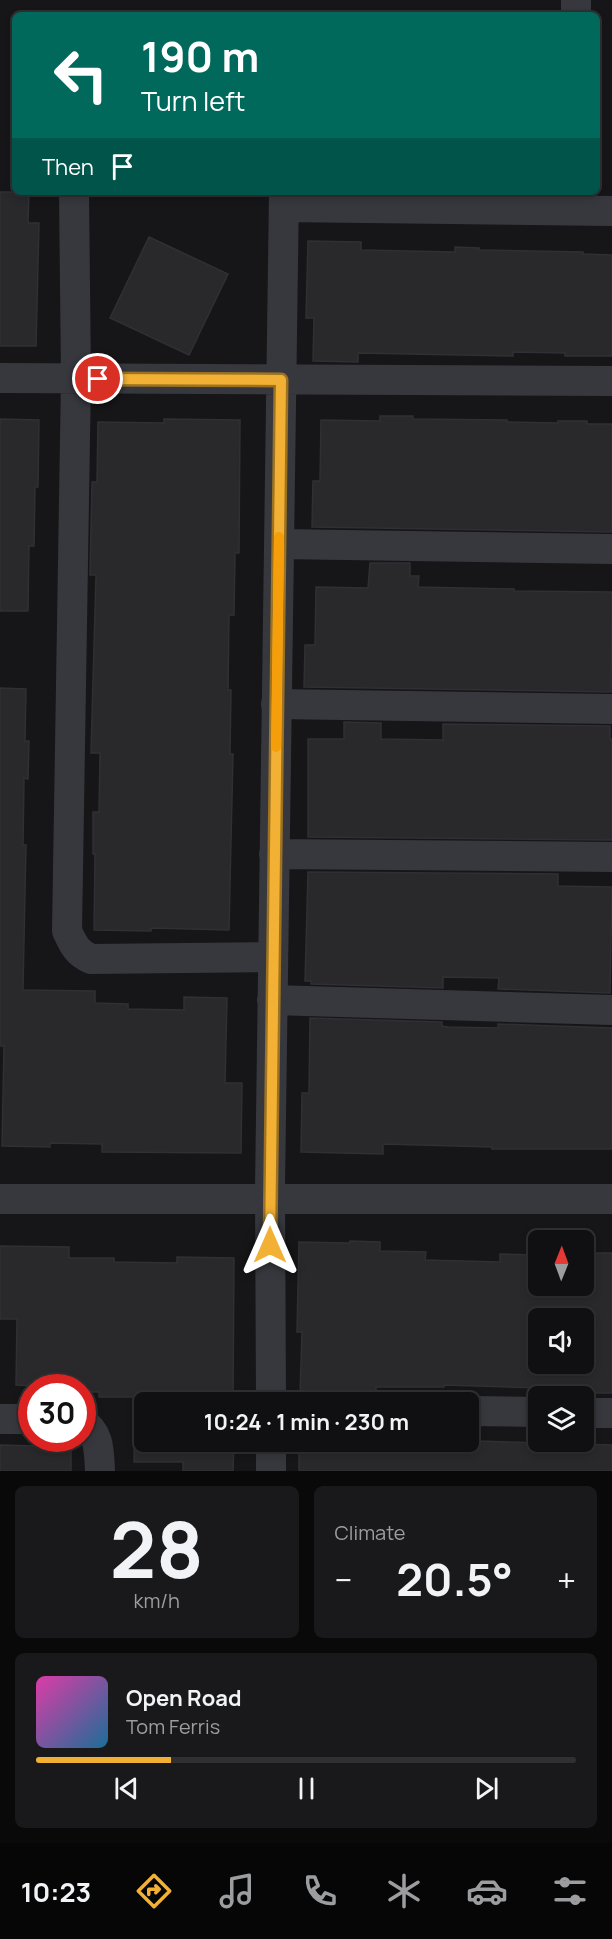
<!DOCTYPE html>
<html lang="en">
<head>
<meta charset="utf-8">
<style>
	:root { --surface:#101012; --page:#19191b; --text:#f1f3f6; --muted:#9c9d9f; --line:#303032; --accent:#f2b134 }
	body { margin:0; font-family:Manrope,sans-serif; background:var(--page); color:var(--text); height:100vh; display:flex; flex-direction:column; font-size:22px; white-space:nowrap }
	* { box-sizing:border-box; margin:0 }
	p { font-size:20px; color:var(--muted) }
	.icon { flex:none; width:33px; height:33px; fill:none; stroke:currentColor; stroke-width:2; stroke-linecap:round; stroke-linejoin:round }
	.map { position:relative; height:1471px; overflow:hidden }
	.details { display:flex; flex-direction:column; gap:15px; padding:15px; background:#09090a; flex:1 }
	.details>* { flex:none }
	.guide { position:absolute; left:12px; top:12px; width:588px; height:183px; border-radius:9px; box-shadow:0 3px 9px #0003,0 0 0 2px var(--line); background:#00695c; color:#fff; overflow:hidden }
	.needle { width:39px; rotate:1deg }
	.buttons { position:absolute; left:528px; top:1230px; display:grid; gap:12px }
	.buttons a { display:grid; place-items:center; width:66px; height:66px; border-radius:9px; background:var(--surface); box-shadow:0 3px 9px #0003,0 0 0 2px var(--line); font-size:30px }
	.speed { position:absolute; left:18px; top:1374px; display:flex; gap:12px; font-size:30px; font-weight:700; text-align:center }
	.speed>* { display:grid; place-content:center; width:78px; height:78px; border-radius:50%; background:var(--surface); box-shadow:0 3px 9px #0003,0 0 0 2px var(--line); line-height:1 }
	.speed .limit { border:9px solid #d22; background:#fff; color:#111 }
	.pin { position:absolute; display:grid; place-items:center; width:51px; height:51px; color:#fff; margin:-26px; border:3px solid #fff; border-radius:50%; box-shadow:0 2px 6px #0007 }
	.me { position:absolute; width:66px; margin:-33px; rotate:0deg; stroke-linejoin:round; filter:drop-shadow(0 0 4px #0008) }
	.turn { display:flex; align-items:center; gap:21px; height:126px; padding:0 30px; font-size:27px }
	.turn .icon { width:78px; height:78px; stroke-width:2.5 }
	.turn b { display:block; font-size:42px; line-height:51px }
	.then { display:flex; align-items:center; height:57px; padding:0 30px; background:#0003; gap:12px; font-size:22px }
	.big { font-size:45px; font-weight:700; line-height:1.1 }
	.details .tile { flex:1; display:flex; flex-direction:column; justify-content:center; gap:9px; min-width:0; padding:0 21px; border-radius:9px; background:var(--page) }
	.details .dial { align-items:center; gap:0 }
	.dial b { font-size:78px; line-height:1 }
	.song { display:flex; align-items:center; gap:18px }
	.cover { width:72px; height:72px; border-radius:9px; background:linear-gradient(135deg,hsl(320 70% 55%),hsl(200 70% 35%)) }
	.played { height:6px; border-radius:3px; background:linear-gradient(90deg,var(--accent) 25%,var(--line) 25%) }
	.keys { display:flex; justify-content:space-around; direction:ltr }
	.heat { display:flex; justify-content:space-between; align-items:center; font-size:33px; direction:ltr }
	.details .tiles { flex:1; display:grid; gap:15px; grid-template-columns:1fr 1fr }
	.tile:last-child { grid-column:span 2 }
	.trip { position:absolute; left:134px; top:1392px; width:345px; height:60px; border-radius:9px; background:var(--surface); box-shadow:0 3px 9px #0003,0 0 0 2px var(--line); font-weight:700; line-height:60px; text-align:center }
	.dock { display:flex; height:96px; justify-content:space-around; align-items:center; background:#060607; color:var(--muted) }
	.dock .icon { width:42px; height:42px }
	.dock .on { color:var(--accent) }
	.dock b { font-size:27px; color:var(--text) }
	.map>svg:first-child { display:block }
	.building { fill:#29292c; stroke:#303034; stroke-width:1.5; fill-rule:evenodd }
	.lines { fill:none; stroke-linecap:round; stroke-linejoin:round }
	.minor { stroke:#37383d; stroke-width:30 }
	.route-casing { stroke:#9d7322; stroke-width:15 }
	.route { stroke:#f2b134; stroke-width:10 }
	.slow { stroke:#f59e0b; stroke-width:10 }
</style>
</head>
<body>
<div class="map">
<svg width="612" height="1471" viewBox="0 0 612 1471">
	<rect width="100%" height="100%" fill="#161618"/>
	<path class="building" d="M0,192H29L28,223H39L36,346H0Z
		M149,237L228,274L189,355L110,318Z
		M308,241L361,242V250L455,252V247L479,248V250L583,252V254L612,255V356H565V353L513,352V356L358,353V362L313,361L314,318H306Z
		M380,416H413V419L507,420V422L558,423V421H587V424H612V532L312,527L313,481H320L321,420L380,421Z
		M0,419L39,420L38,487H35L34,546H29L28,611H0Z
		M164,419L240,420L239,553H235L234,615H229L228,690H231L230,754H233L229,930L151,928V931L94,930L95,854H93V812H99L100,753H91L96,575H90L92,482H97L98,422L164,423Z
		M370,563H410V576H419L418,587L514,589V591L612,592L611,692L304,687L305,645H315L316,587L368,588Z
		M0,688L26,689L25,741H29L28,779L24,778L23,845H26L23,990L95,991V1003L128,1004V1009L184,1010V997L227,998L225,1083H242L241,1153L102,1152V1144L50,1143V1147L2,1146L4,1046H0Z
		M344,722L381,723V739L443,740V724L610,726V739H612V840L308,837V739H344Z
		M308,872L558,874V886L612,887L610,993L498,989L499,978L443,977V988L311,984V981H305Z
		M310,1018L442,1022V1026L448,1027L498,1028V1024L612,1028V1149H492V1147L383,1144V1154L301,1152L302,1093H309Z
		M350,1241L380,1242V1251L426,1252L425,1260L500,1262V1254L538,1255V1286H584V1253H612V1393H579V1389L444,1385V1387H376V1391H341V1396L300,1395L302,1332H297L299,1242L350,1243ZM538,1318H584V1364H538Z
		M0,1246L69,1247V1258H114V1262L177,1263V1257L234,1258L233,1402H144V1442H234L233,1471H183V1462H134L135,1397H99V1392H82V1388L16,1385L17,1319H0Z
		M299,1442L477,1441L612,1445V1471H299Z
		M0,1445L71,1447V1471H0Z"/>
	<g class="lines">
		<path class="minor" d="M576,15V0
			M74,192L76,378L67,931C73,944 77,953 91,959L273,957
			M284,207L612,211
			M0,378L612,381
			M279,544L612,549
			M276,704L612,709
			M274,854L612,857
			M272,1000L612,1010
			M0,1199H612
			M271,1402L270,1187L284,192
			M468,1411L538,1412
			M584,1413H612
			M0,1419H32
			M82,1422C100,1432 99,1453 100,1471
			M271,1442V1471"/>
	</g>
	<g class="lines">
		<g class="route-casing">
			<path id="route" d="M98,379L281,380L270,1245"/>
		</g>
		<use href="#route" class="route"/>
		<path class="slow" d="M276,747L279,537"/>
	</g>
</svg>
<div class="buttons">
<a><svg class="needle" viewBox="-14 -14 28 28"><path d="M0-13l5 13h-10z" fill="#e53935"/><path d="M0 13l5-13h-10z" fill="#9c9d9f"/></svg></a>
<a><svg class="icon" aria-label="sound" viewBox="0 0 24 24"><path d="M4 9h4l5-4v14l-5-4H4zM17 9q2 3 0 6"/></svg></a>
<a><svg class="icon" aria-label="layers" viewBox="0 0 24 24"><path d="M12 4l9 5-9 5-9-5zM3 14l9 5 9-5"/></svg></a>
</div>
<div class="speed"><div class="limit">30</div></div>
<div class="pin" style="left:98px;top:379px;background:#d93025"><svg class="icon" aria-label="arrive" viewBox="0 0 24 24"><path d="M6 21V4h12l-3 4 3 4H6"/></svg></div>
<svg class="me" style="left:270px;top:1245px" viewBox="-20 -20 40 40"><path d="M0-17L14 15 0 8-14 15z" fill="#f2b134" stroke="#fff" stroke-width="4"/></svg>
<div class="trip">10:24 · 1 min · 230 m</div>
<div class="guide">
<div class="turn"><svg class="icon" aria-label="left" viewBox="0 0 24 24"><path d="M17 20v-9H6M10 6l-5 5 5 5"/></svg><div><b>190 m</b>Turn left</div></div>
<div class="then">Then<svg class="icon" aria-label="arrive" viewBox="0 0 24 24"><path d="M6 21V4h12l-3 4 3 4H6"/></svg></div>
</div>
</div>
<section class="details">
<div class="tiles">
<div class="tile dial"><b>28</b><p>km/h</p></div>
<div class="tile"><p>Climate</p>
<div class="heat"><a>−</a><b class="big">20.5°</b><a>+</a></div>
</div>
<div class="tile">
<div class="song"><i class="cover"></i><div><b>Open Road</b><p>Tom Ferris</p></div></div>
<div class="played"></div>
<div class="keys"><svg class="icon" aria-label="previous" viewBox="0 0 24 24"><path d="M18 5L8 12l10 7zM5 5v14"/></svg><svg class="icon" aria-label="pause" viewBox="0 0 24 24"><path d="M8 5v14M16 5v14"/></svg><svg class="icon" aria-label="next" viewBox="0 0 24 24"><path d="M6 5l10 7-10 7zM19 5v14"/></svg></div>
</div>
</div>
</section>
<nav class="dock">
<b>10:23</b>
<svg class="icon on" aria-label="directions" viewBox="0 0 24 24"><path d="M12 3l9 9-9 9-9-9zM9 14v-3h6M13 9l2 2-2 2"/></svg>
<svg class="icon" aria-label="music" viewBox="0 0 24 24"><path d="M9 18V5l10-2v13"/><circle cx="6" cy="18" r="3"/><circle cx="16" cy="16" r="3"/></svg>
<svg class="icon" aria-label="phone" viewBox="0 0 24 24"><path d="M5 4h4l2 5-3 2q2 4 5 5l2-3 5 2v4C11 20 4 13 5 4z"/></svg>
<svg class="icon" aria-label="climate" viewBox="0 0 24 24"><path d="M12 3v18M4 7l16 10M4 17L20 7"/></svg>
<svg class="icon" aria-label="car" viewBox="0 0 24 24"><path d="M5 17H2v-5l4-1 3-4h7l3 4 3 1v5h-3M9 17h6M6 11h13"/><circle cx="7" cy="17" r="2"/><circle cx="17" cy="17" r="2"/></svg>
<svg class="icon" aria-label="filters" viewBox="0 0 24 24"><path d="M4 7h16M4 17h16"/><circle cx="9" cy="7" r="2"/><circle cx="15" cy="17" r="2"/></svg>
</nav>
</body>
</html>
